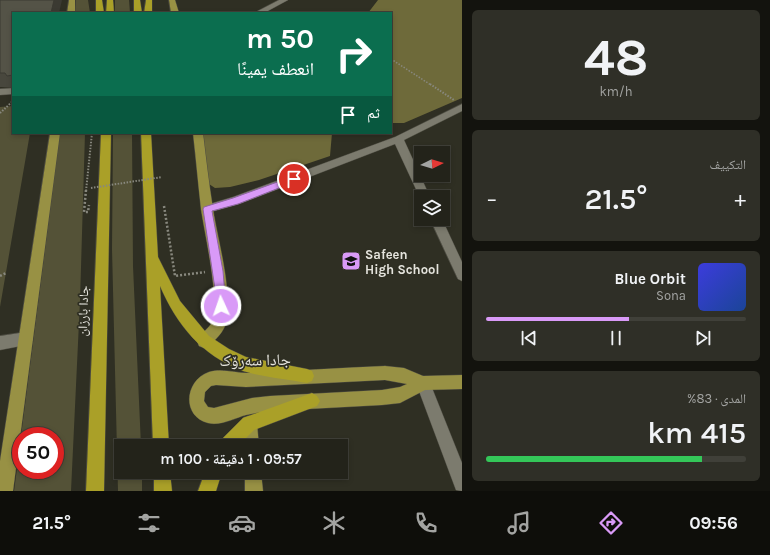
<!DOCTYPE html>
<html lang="ar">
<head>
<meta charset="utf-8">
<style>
	:root { --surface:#23231a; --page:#2f2f27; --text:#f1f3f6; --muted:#a3a4a2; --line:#404039; --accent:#d99af7 }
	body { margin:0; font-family:Karla,"Noto Naskh Arabic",sans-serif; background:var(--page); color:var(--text); direction:rtl; height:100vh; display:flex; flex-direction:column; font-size:15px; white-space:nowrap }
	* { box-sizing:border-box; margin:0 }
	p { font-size:13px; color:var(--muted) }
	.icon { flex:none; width:22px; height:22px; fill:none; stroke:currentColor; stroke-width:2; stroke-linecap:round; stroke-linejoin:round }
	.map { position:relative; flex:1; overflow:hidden; direction:ltr }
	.side { display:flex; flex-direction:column; gap:10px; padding:10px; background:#13130e; width:308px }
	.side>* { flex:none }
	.guide { position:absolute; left:12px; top:12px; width:380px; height:122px; border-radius:0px; box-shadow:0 2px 6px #0003,0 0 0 1px var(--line); direction:rtl; background:#0b6e4f; color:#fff; overflow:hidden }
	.needle { width:26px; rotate:85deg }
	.buttons { position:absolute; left:414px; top:146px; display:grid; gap:8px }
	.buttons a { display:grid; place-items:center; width:36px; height:36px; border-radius:0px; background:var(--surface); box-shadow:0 2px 6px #0003,0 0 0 1px var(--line); font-size:20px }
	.speed { position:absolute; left:12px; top:427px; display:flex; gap:8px; font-size:20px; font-weight:700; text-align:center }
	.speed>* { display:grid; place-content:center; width:52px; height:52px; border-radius:50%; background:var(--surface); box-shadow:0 2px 6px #0003,0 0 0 1px var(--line); line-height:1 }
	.speed .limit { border:6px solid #d22; background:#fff; color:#111 }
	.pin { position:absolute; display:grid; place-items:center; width:34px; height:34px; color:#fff; margin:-17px; border:2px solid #fff; border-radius:50%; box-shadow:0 1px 4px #0007 }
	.me { position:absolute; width:44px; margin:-22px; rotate:357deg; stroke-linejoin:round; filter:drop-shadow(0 0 3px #0008) }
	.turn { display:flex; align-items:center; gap:14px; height:84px; padding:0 12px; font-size:18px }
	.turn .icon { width:52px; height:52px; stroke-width:2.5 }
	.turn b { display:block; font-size:28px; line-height:34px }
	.then { display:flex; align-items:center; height:38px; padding:0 12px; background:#0003; gap:8px; font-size:15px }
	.big { font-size:30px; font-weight:600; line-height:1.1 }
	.side .card { flex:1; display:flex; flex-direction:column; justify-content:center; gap:6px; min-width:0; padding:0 14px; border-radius:6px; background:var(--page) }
	.side .dial { align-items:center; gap:0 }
	.dial b { font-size:52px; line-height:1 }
	.song { display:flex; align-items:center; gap:12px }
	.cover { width:48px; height:48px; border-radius:6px; background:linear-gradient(135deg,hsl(240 70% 55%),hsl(220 70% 35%)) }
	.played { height:4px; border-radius:2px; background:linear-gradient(90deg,var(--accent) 55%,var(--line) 55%) }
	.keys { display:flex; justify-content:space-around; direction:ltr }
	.heat { display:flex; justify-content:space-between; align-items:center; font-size:22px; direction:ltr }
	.charge { height:6px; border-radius:3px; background:linear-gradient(90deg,#34c759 83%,var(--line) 0) }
	.trip { position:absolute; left:114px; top:439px; width:234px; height:40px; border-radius:0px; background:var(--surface); box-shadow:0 2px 6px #0003,0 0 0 1px var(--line); font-weight:600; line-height:40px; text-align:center; direction:rtl }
	.dock { display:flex; height:64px; justify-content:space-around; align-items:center; background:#0e0e0a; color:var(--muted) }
	.dock .icon { width:28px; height:28px }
	.dock .active { color:var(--accent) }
	.dock b { font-size:18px; color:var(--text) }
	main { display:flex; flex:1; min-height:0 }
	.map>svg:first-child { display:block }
	.green { fill:#545237 }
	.forest { fill:#6e6a3a }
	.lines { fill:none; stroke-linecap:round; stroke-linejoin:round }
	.minor-casing { stroke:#4d4c42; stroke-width:1 }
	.major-casing { stroke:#4d4c42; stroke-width:1 }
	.highway-casing { stroke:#4d4c42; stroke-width:1 }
	.path-far2 { stroke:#88887e; stroke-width:1.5; stroke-dasharray:1.5 1.5; stroke-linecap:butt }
	.path-far1 { stroke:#88887e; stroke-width:2; stroke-dasharray:1.5 1.5; stroke-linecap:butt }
	.path { stroke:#88887e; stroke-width:2.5; stroke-dasharray:2 2; stroke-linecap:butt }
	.minor { fill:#7c7b6e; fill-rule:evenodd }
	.major { fill:#989144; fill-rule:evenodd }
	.highway { fill:#aaa028; fill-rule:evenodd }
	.path-bridge { stroke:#88887e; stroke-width:2; stroke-dasharray:1.5 1.5; stroke-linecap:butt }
	.wall { fill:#48473d }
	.shaded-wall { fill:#3b3a32 }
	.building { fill:#545347; stroke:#3b3a32 }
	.route { fill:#d99af7; stroke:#8d64a1 }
	.labels { text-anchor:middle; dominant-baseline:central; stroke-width:3.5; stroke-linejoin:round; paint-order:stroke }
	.poi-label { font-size:13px; font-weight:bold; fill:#e5e4dd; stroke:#2f2f23; text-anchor:start }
	.street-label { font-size:13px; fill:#e5e4dd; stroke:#2f2f23 }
	.near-street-label { font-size:16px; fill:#e5e4dd; stroke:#2f2f23 }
</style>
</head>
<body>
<main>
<section class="side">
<div class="card dial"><b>48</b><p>km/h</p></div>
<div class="card"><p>التكييف</p>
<div class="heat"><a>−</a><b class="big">21.5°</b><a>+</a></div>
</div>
<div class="card">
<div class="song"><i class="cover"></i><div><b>Blue Orbit</b><p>Sona</p></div></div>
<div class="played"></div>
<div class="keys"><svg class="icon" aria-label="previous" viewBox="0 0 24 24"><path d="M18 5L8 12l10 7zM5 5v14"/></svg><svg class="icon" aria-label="pause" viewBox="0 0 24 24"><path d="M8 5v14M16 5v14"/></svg><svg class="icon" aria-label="next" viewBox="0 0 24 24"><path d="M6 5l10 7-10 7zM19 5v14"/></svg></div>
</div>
<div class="card"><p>المدى · 83%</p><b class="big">415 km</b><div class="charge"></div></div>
</section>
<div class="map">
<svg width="462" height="491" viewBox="0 0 462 491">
	<rect width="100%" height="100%" fill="#2f2f23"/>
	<path class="green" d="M76,0H88L90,13H75Z
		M115,0H129L130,13H115Z
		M13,106V133H30L0,307V107Z
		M60,133H85L80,301L71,491H14L21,439V470H55V436H21Z
		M113,133H132L133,266L141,446H121V472H142V491H118L112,249Z"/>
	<path class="forest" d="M378,0H462V98L404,123H391V13H368Z
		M200,133H332L330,156L259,180L230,187L215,188L206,182Z"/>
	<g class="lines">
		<g class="minor-casing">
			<path id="minor" d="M279,0H288L264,13H254Z
				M13,88V94L0,95V89Z
				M462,104V111L404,140L430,197H421V200L395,144L239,204L207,213L203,212L201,209L203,206L233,197L395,137Z
				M430,219H442L462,262V281L458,279Z
				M26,332L31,334L33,339L31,344L0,350V336Z
				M423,376L428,378L462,463V491L456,490L416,383L418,378Z"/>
		</g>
		<g class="major-casing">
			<path id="major" d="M69,0H75V13H67Z
				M169,0H175L179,13H171Z
				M50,133H60L13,491H0V461Z
				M193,133H203C206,158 209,184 213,209C218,242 234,295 225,326C222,334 211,345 204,348L199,346L197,341C200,333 209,329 212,322C220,299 205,236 201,209C198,184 196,158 193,133Z
				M385,366L404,368L423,376L462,375V389L425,390L400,403L382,405L270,411C262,412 254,413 246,415C235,418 221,426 208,423C181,416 185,380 209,372C222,368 235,373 248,373C294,371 339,368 385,366ZM385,380L407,384L400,387L382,390L270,396L252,398L214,408L208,407L204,401L205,392L211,386L216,385L246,387Z
				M249,416L255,418L257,424L259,446H243L241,424L243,418Z
				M245,472H261L263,491H245Z"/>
		</g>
		<g class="highway-casing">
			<path id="highway" d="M96,0H102L104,13H96Z
				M107,0H113L114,13H106Z
				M134,0H140L142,13H134Z
				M146,0H152V13H144Z
				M101,133H111L104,491H86Z
				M141,133H151L158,257L180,301L209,336L229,349L246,357L307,369L312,371L314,376L312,381L307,383C287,379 262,377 243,371C201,355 177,325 160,286L169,446H153Z
				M312,393L317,396L320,401L317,406L254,430L238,446H219L221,440L243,418Z
				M154,472H170L172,491H154Z
				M205,472H222L216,491H198Z"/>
		</g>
		<path class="path-far2" d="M391,59L431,85"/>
		<path class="path-far1" d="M430,84L454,100
			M0,113L13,101
			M86,191L92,133"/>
		<path class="path" d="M86,190L84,212H88L89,205
			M164,206L175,276L205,272
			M0,276L6,273"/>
		<use href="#minor" class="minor"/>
		<use href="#major" class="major"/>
		<use href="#highway" class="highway"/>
		<path class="path-bridge" d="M91,188L162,177"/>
	</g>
	<path class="wall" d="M0,0L13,13V87H0Z"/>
	<path class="shaded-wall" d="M54,0H62L59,13H51Z"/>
	<path class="building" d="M0,0H54L51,13H13V75L7,76L5,73H0Z"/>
	<path class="route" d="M294,176L298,179L297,181L238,204L212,211L223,271L226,306L225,309L221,310L218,309L203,209L204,207L233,198Z"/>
	<defs>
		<g id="school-square" transform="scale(1)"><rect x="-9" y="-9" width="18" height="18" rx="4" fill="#d99af7" stroke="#2f2f23"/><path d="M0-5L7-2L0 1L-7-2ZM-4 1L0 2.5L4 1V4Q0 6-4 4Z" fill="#111"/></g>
	</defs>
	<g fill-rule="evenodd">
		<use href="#school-square" x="351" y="261"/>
	</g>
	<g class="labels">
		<g class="poi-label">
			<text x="365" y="254">Safeen<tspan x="365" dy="15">High School</tspan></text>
		</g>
		<g class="street-label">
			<text transform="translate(83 311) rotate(-88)">جادا بارزان</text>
		</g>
		<g class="near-street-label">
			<text transform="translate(255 360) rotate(-1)">جادا سەرۆک</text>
		</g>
	</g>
</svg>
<div class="buttons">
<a><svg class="needle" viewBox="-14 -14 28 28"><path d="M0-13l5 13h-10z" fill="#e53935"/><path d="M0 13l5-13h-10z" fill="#a3a4a2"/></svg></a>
<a><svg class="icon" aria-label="layers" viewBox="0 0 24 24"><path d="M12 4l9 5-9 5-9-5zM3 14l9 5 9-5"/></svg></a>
</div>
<div class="speed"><div class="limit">50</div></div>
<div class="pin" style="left:294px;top:179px;background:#d93025"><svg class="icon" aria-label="arrive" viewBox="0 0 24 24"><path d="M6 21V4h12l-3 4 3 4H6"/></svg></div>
<svg class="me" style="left:221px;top:306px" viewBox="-20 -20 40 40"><circle r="17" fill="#d99af7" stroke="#fff" stroke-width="3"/><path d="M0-11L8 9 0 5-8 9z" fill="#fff"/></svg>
<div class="trip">09:57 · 1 دقيقة · 100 m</div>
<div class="guide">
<div class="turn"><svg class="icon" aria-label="right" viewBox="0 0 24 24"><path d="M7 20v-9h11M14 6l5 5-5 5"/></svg><div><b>50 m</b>انعطف يمينًا</div></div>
<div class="then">ثم<svg class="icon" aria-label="arrive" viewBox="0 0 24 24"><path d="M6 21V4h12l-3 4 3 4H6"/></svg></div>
</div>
</div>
</main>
<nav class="dock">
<b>09:56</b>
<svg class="icon active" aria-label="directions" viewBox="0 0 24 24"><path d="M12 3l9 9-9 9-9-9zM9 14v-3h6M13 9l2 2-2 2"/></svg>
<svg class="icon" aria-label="music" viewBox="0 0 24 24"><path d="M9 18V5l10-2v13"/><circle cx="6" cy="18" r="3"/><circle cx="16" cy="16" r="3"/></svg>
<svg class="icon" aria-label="phone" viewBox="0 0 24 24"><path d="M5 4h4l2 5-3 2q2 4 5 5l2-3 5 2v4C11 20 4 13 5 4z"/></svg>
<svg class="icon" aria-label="climate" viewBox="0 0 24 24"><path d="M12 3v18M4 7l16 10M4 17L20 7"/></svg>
<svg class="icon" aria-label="car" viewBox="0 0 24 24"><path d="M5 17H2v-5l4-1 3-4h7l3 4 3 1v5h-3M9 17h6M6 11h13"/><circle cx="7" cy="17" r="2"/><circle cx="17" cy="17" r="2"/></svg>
<svg class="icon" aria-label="filters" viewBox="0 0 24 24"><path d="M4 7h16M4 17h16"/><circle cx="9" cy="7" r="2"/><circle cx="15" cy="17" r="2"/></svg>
<b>21.5°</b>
</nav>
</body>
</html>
